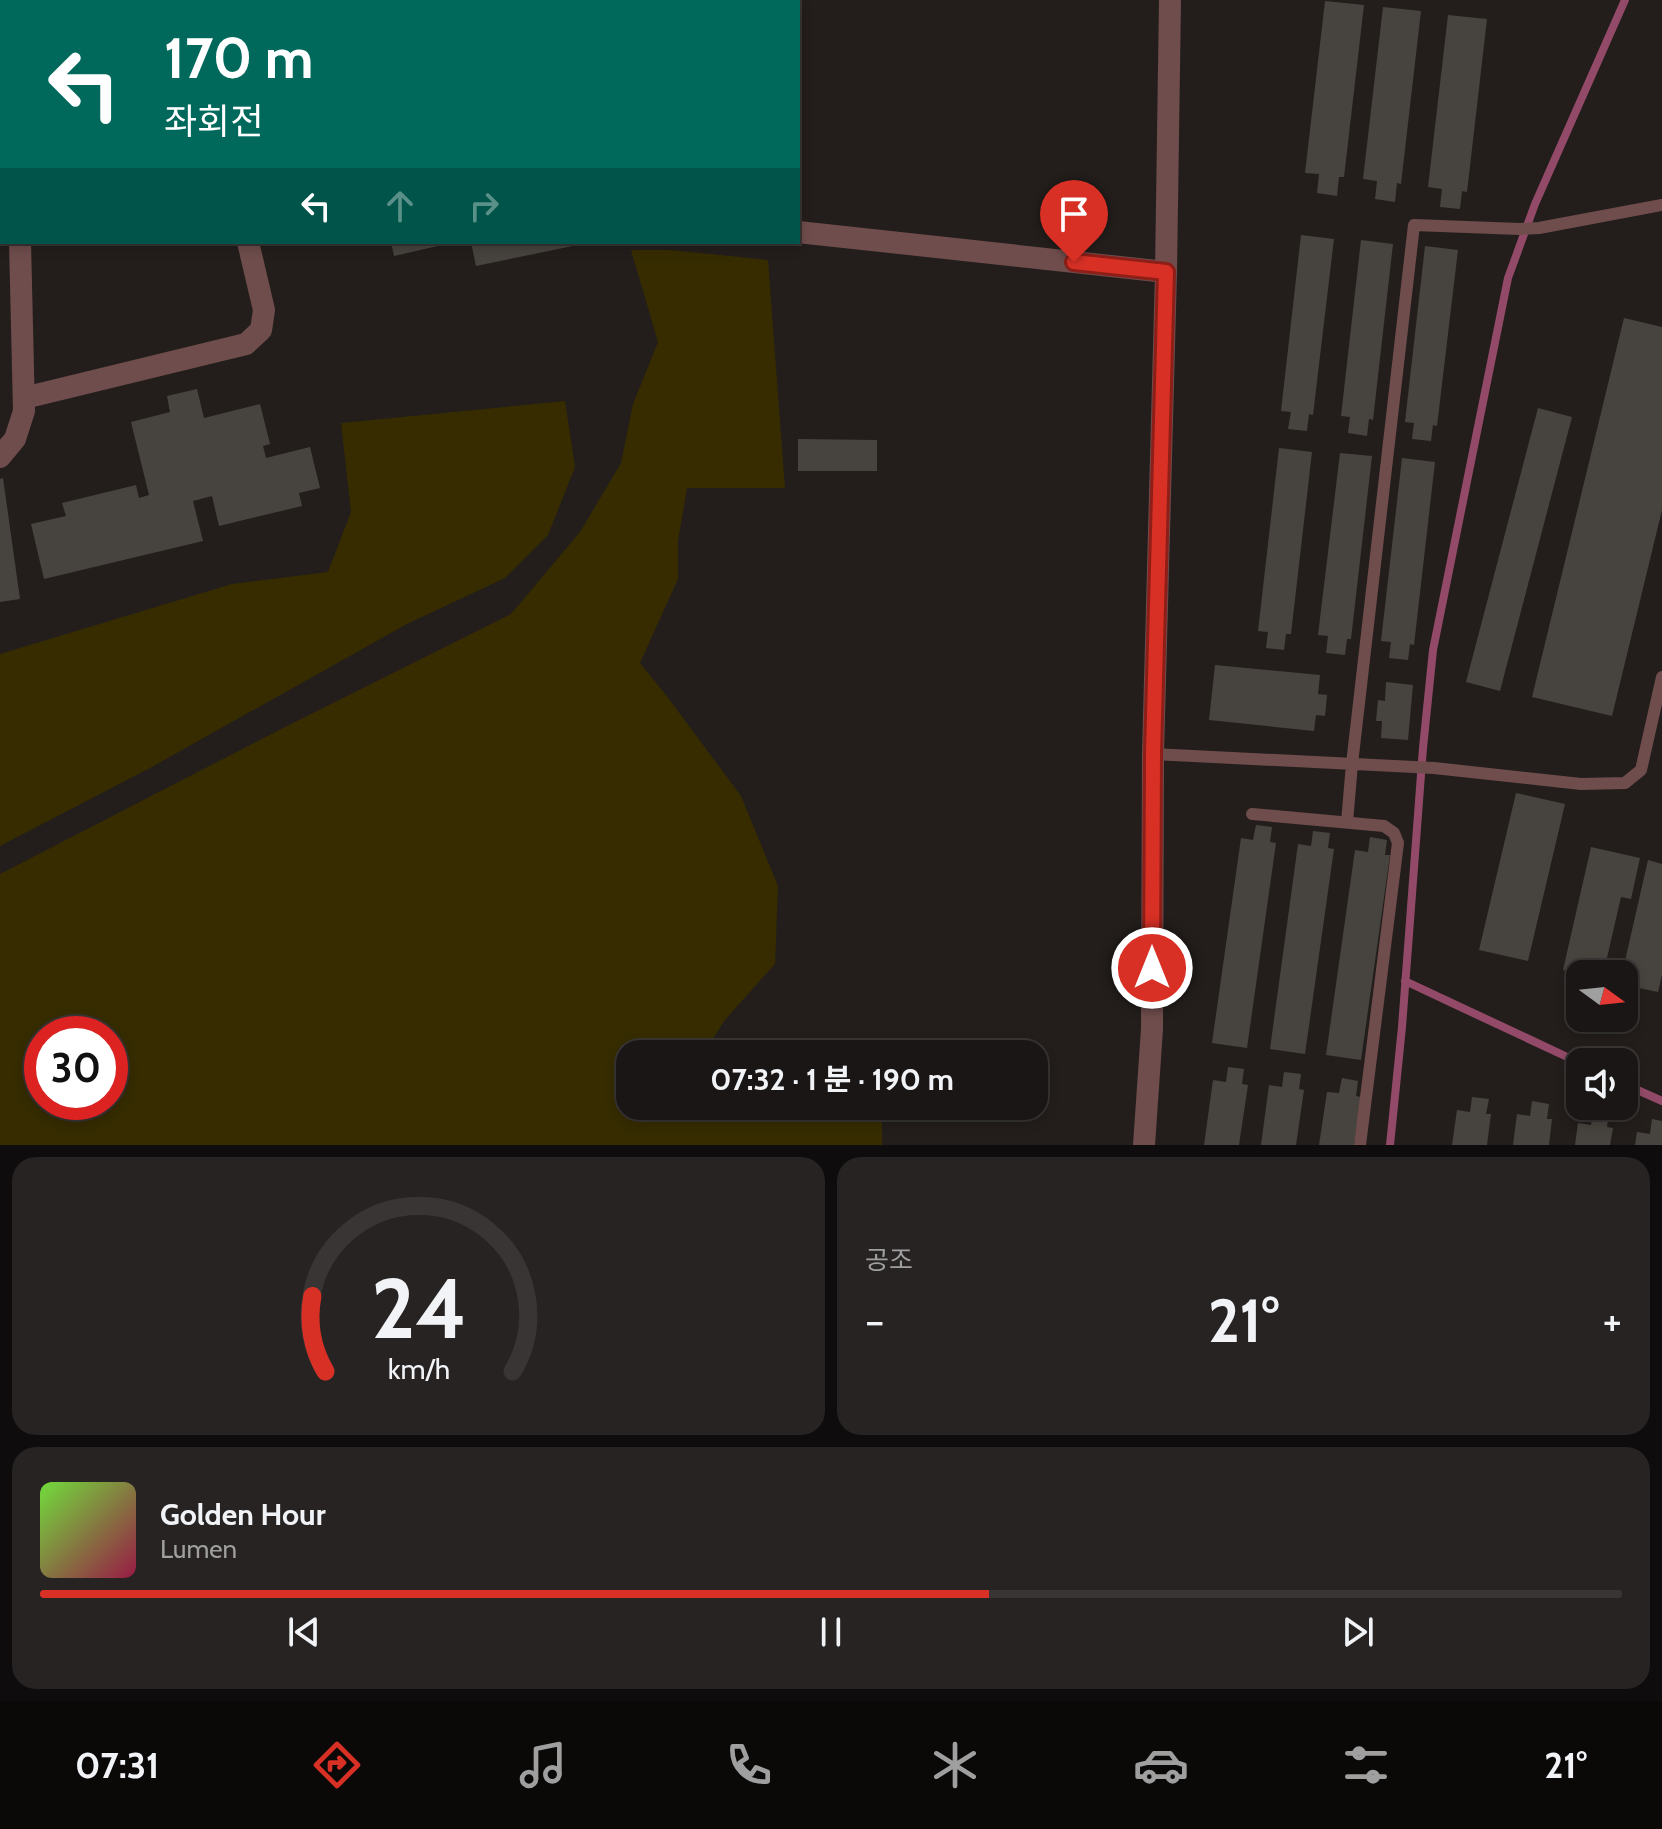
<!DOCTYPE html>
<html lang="ko">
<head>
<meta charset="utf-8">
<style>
	:root { --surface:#1a1615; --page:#272322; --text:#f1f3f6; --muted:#9f9fa0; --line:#383534; --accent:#d93025 }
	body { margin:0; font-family:Cabin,"Noto Sans KR",sans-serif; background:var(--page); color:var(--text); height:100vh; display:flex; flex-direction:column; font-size:30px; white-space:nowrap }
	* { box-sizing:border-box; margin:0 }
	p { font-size:26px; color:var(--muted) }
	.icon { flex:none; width:44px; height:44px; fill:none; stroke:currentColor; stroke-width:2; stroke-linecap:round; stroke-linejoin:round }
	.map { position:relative; height:1145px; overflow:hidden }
	.panel { display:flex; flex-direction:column; gap:12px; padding:12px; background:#0e0c0c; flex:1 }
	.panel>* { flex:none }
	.banner { position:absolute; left:0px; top:0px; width:800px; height:244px; box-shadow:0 4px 12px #0003,0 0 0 2px var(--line); background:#00695c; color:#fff; overflow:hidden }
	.needle { width:52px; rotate:105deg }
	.buttons { position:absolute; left:1566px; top:960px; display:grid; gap:16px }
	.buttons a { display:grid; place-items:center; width:72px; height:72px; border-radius:16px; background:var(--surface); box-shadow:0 4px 12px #0003,0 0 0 2px var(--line); font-size:40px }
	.speed { position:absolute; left:24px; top:1016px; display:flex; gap:16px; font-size:40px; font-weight:700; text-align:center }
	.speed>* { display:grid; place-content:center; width:104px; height:104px; border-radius:50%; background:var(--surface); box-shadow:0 4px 12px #0003,0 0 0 2px var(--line); line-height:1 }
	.speed .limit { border:12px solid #d22; background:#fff; color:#111 }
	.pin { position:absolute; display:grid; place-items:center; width:68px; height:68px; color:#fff; margin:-82px -34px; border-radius:50% 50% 50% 0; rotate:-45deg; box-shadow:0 0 8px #0007 }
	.pin .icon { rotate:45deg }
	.me { position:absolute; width:88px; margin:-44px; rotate:0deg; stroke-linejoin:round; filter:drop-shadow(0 0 6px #0008) }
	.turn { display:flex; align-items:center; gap:28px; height:168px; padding:0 32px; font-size:36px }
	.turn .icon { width:104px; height:104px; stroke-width:2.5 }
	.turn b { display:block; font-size:56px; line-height:68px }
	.lanes { display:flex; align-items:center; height:76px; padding:0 32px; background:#0003; justify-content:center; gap:40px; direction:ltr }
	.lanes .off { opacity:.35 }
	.big { font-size:60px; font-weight:700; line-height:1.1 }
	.panel .tile { flex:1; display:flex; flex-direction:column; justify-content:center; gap:12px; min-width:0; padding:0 28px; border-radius:24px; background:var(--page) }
	.panel .dial { align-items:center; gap:0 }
	.dial svg { height:208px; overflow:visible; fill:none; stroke:var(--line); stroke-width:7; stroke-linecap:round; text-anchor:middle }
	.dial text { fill:var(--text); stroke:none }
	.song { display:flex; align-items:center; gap:24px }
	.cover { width:96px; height:96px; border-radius:12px; background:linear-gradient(135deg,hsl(100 70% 55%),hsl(340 70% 35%)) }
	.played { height:8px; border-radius:4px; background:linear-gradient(90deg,var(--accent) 60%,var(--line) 60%) }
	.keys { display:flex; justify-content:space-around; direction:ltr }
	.heat { display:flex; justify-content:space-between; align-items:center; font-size:44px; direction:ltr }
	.panel .tiles { flex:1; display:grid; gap:12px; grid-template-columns:1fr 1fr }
	.tile:last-child { grid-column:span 2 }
	.trip { position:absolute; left:616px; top:1040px; width:432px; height:80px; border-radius:24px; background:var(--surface); box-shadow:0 4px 12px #0003,0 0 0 2px var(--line); font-weight:700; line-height:80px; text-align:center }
	.tab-bar { display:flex; height:128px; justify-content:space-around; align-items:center; background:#0a0908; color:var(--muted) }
	.tab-bar .icon { width:56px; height:56px }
	.tab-bar .selected { color:var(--accent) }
	.tab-bar b { font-size:36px; color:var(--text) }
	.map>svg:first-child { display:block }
	.green { fill:#362c00; fill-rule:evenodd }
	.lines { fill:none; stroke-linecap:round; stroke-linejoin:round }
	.stream { stroke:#934a68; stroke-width:8 }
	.building { fill:#47443f }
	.service { stroke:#6f4d4c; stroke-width:12 }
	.minor { stroke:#6f4d4c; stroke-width:22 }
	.route-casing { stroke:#8d1f18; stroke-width:20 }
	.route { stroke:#d93025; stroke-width:14 }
</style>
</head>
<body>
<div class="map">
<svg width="1662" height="1145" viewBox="0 0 1662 1145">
	<rect width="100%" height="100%" fill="#231e1c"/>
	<path class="green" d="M631,250H671L768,260L785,488H687L678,541V579L640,663L669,699L741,796L778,886L775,964L724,1021L704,1054H630V1106H882V1145H0V874L281,729L511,614L580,532L621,463L633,404L658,342ZM110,1034V1102H42V1034Z
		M565,401L575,467L548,535L505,578L407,624L150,768L0,846V654L232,584L328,572L351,512L341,423Z
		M792,1038L849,1051L851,1054H763Z"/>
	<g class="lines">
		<path class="stream" d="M1405,981L1580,1063
			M1624,1084L1662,1101
			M1390,1145L1402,1027L1423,748L1433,650L1508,278L1535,204L1625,0"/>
	</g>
	<path class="building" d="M1325,1L1364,5L1344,177H1339L1337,196L1317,193L1319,174L1305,173Z
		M1383,7L1421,11L1401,184L1397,183L1395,202L1375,199L1377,181L1363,179Z
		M1448,15L1487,19L1467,192L1462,191L1460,209L1440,207L1442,189L1428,187Z
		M1301,235L1334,239L1313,415L1309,414L1307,431L1288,429L1291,412L1281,411Z
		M1361,240L1393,244L1373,420L1369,419L1367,436L1348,433L1350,417L1341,416Z
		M391,242H451V243L394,256Z
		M471,242H587V243L476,266Z
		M1425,246L1458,250L1437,426L1433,425L1431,441L1412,439L1414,423L1405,422Z
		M1624,318L1662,327V510L1612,716L1532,697Z
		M197,389L204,418L260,404L270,444L263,446L266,458L310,447L320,488L299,493L302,506L219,526L212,496L193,501L203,541L44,579L31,524L66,516L62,503L136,485L139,498L149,495L131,422L170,412L167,396Z
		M1538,408L1572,417L1500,691L1466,682Z
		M798,439L877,440V471H798Z
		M1279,448L1312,452L1291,634H1286L1284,650L1266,648L1268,632L1258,631Z
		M1340,453L1372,456L1351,639H1347L1345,655L1326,653L1328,636L1318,635Z
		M1402,458L1435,462L1414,645L1410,644L1408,660L1389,658L1391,642L1381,641Z
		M3,478L20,599L0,602V479Z
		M1215,665L1320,675L1318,694L1327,695L1325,716L1316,715L1314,731L1209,720Z
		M1386,682L1413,685L1408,740L1381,738L1382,721H1376L1378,700L1385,701Z
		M1516,793L1565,804L1528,961L1479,950Z
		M1256,825L1272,827L1270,842L1276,843L1247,1048L1212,1043L1241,838L1253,840Z
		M1313,831L1330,833L1328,848L1334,849L1305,1054L1270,1049L1298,844L1311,846Z
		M1370,837L1387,840L1385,855H1390L1361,1060L1326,1055L1355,850L1368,852Z
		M1591,847L1640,858L1631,899L1621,897L1607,958L1612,960L1609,974H1580L1563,970Z
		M1648,860L1662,864V975L1658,992L1624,985V974H1622Z
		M1228,1067L1244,1069L1242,1084L1248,1085L1239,1145H1204L1213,1080L1226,1082Z
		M1284,1072L1301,1074L1299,1089L1304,1090L1296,1145H1261L1269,1085L1282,1087Z
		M1342,1078L1358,1081L1356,1096L1361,1097L1354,1145H1319L1327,1092L1339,1093Z
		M1472,1097L1489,1099L1486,1114H1491L1487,1145H1452L1457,1110L1470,1112Z
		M1532,1101L1549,1104L1547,1119H1552L1549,1145H1513L1517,1114L1530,1116Z
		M1593,1110L1609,1112L1607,1127L1613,1128L1610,1145H1575L1578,1123L1591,1125Z
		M1652,1119L1662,1121V1145H1635L1637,1132L1650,1134Z"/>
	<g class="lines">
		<path class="service" d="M1153,754L1434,768L1581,784L1625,783L1641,770L1662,677
			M1252,814L1384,826L1394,833L1398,843L1360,1145
			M1347,822L1352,764L1414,225L1520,229L1539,228L1662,205"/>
		<path class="minor" d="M190,0L191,2
			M88,2L89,0
			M486,2L488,0
			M798,232L1166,272
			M24,398L246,344L261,330L264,310L248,242
			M0,457L15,439L24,411L20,242
			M1144,1145L1152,1029L1153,754L1166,272L1170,0"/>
	</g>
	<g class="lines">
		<g class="route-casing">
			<path id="route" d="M1074,262L1166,272L1153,754L1152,968"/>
		</g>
		<use href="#route" class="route"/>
	</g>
</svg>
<div class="buttons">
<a><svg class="needle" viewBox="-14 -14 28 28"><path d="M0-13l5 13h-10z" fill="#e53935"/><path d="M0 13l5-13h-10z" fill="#9f9fa0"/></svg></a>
<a><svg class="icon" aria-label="sound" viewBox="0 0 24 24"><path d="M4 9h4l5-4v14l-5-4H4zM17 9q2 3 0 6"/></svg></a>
</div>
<div class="speed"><div class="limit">30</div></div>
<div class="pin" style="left:1074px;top:262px;background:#d93025"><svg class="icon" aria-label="arrive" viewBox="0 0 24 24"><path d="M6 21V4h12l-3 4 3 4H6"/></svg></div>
<svg class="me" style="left:1152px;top:968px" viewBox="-20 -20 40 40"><circle r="17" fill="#d93025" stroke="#fff" stroke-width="3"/><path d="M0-11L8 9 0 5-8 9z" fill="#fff"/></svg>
<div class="trip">07:32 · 1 분 · 190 m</div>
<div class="banner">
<div class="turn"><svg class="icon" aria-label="left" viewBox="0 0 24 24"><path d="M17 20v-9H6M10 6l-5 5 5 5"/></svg><div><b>170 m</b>좌회전</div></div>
<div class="lanes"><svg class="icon" aria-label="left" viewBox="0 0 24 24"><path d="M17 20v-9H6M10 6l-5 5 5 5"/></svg><svg class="icon off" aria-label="ahead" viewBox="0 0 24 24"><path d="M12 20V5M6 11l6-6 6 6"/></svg><svg class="icon off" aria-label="right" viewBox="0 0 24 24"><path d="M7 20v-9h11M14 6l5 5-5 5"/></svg></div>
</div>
</div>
<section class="panel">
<div class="tiles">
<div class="tile dial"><svg viewBox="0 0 100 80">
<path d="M14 69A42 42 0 1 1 86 69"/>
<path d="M14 69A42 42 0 0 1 9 40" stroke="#d93025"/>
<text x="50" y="56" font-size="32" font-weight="700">24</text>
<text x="50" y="72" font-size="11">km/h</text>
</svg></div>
<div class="tile"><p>공조</p>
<div class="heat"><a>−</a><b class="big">21°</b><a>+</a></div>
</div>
<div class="tile">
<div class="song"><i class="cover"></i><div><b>Golden Hour</b><p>Lumen</p></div></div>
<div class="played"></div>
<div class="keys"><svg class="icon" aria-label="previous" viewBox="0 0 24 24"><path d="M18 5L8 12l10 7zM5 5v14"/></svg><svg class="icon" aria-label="pause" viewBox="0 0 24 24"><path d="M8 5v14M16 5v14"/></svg><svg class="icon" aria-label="next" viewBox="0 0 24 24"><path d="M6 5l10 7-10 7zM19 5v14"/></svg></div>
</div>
</div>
</section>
<nav class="tab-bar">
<b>07:31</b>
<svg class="icon selected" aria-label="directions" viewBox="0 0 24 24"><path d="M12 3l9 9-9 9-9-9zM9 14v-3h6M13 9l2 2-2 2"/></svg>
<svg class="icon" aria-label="music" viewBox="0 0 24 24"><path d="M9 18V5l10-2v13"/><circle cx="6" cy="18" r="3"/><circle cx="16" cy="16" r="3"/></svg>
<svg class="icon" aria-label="phone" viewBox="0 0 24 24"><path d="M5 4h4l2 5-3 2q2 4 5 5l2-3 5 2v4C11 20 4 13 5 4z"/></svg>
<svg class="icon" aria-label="climate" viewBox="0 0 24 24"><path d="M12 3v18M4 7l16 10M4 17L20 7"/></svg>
<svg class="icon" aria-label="car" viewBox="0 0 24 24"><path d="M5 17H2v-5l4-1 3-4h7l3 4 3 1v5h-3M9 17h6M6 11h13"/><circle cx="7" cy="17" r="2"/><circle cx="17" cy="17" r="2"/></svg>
<svg class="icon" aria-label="filters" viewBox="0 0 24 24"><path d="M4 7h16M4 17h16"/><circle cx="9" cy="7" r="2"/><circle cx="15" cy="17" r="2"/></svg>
<b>21°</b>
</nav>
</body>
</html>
